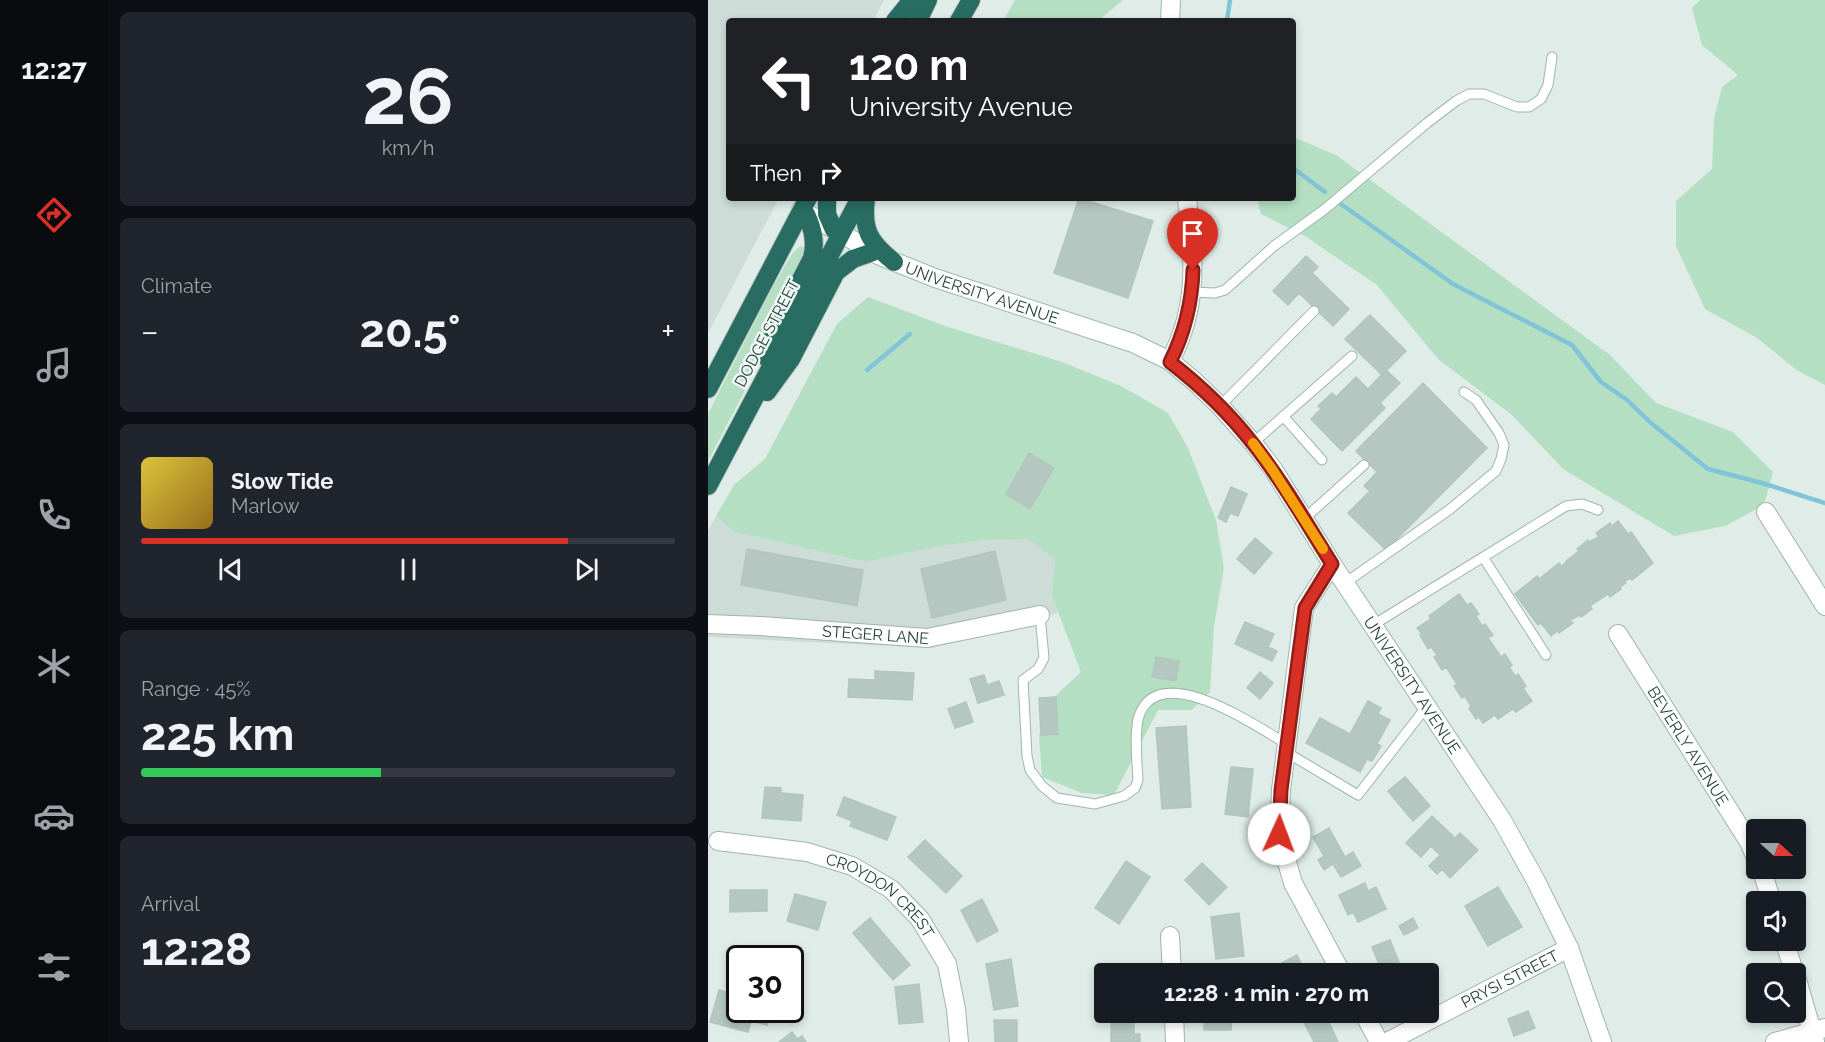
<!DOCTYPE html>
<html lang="en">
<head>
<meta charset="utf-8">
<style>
	:root { --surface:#171b24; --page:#20242c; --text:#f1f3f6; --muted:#9ea1a6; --line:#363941; --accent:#d93025 }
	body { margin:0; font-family:Raleway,sans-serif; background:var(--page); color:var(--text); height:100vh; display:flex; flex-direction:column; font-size:22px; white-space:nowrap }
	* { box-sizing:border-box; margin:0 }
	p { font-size:20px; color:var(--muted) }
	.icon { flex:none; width:33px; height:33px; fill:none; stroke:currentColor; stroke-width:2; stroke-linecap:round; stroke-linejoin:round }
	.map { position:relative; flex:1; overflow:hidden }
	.sheet { display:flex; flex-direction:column; gap:12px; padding:12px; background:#0d0f14; width:600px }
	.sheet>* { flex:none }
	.banner { position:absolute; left:18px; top:18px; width:570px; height:183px; border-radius:6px; box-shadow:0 3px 9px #0003; background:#202124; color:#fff; overflow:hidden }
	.needle { width:39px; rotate:111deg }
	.buttons { position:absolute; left:1038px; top:819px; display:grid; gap:12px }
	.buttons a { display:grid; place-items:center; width:60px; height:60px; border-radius:6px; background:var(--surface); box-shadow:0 3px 9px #0003; font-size:30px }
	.speed { position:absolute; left:18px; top:945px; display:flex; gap:12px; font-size:30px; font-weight:700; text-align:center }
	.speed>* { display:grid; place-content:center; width:78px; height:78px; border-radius:50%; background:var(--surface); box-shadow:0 3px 9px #0003; line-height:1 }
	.speed .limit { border:3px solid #111; border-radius:9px; background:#fff; color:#111 }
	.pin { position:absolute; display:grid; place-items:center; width:51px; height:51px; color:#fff; margin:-62px -26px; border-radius:50% 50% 50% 0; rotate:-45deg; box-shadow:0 0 6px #0007 }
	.pin .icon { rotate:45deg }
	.me { position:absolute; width:66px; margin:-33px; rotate:2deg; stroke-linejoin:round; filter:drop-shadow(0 0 4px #0008) }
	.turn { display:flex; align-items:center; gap:21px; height:126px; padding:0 24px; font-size:27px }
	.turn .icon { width:78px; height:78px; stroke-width:2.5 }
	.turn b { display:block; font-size:42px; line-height:51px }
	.then { display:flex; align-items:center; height:57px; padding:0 24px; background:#0003; gap:12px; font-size:22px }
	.big { font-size:45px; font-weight:700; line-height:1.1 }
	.sheet .tile { flex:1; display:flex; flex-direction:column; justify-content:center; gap:9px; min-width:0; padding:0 21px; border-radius:9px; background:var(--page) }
	.sheet .dial { align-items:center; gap:0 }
	.dial b { font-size:78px; line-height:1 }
	.song { display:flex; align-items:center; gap:18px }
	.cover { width:72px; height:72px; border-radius:9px; background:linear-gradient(135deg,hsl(50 70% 55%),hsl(40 70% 35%)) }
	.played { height:6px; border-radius:3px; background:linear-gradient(90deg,var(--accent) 80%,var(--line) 80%) }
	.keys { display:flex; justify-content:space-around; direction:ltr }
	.heat { display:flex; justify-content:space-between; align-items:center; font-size:33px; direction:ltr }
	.charge { height:9px; border-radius:4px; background:linear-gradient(90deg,#34c759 45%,var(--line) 0) }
	.trip { position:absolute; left:386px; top:963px; width:345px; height:60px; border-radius:6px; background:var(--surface); box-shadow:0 3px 9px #0003; font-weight:700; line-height:60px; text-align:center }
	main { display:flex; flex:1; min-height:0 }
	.tab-bar { display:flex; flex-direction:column; width:108px; justify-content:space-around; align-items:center; background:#090b0e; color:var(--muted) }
	.tab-bar .icon { width:42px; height:42px }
	.tab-bar .selected { color:var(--accent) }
	.tab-bar b { font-size:27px; color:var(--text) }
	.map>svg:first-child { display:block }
	.built { fill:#cddcd6 }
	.green { fill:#b5dfc3 }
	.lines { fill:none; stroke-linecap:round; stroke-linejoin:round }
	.stream { stroke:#81c4d7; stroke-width:4.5 }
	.building { fill:#b4c7c0; stroke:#b1c6be; stroke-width:1.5 }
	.lane-casing { stroke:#a1b4af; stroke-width:11 }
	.street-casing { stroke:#a1b4af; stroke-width:20 }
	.secondary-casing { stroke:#9cb8b0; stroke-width:20 }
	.highway-casing { stroke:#c0c9c7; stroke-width:20 }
	.lane { stroke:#fff; stroke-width:9 }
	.street { stroke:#fff; stroke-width:18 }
	.secondary { stroke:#fff; stroke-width:18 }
	.highway { stroke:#286c62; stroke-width:18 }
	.route-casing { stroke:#8d1f18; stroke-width:15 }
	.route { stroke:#d93025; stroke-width:10 }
	.slow { stroke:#f59e0b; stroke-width:10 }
	.labels { text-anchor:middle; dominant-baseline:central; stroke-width:5; stroke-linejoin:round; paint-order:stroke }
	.street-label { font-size:16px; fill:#1e3d37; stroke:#eff8f4 }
</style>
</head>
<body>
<main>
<nav class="tab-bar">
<b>12:27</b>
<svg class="icon selected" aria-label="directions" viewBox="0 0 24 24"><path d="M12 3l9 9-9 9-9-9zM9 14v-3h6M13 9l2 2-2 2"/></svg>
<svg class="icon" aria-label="music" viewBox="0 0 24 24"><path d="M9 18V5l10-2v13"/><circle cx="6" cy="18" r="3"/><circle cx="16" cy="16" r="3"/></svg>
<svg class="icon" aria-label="phone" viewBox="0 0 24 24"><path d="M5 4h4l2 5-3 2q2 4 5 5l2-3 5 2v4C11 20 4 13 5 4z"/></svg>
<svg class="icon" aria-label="climate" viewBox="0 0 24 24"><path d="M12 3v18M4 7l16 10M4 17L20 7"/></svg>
<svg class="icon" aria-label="car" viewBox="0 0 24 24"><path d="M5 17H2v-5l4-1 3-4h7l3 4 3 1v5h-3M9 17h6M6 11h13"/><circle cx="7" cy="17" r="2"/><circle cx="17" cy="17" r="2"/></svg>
<svg class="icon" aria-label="filters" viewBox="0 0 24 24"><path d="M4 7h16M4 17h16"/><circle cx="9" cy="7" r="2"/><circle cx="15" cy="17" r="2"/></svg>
</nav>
<section class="sheet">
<div class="tile dial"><b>26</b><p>km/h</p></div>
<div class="tile"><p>Climate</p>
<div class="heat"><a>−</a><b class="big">20.5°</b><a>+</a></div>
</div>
<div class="tile">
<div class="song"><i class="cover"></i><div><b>Slow Tide</b><p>Marlow</p></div></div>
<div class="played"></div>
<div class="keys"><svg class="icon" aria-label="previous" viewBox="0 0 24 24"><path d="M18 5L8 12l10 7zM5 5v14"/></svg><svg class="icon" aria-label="pause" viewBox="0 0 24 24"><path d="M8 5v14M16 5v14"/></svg><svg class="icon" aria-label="next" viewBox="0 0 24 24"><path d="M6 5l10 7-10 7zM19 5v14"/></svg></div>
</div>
<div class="tile"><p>Range · 45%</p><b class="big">225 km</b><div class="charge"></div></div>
<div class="tile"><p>Arrival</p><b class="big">12:28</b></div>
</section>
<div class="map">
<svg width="1117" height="1042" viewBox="0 0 1117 1042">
	<rect width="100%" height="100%" fill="#dfece7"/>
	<path class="built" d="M0,0H176L165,21H21V198H71L0,333Z
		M8,516L26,532L158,562L227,547L276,540L320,538L347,559L344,596L350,613L225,648L0,637V531Z"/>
	<path class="green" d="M307,0H415L390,21H295Z
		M992,0H1117V385L1090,371L1049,338L997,309L968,246V201L1004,169L1006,118L1013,91L1014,87L1030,75L994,45L984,8Z
		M585,137L628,155L902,355L948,403L1025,432L1065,472L1056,505L1017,526L966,536L855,469L804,415L730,359L669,285L597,236L553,214L549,198H585Z
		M92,246L98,249L95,265L49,357L36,392L0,461V414L63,290L84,254Z
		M160,297L237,326L354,362L413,386L460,413L480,448L508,520L516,568L506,627L502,692L484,710H450L406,795L374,793L334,777L331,735L344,699L373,672L344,596L347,559L320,539L276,540L227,547L158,562L26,532L8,516L26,485L57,459L129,324Z"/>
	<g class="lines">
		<path class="stream" d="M519,21L522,0
			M585,168L617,192
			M633,204L745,284L864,345L893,382L919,400L943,423L1000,469L1054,483L1117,503
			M159,370L202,334"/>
	</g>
	<path class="building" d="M371,198L445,221L420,298L346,273Z
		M598,256L610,267L604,273L641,309L625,326L591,293L580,305L565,291Z
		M662,315L698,351L674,375L637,339Z
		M678,370L692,383L672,403L677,408L634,451L603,419L613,409L610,406L624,393L628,397L648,377L660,389Z
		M715,383L779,448L678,550L640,513L662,491L656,486L669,472L648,451Z
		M321,453L346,468L322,509L298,494Z
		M523,487L539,494L530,516L522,513L518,522L510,518Z
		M910,521L920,534L923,532L945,563L924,580L922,578L917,581L918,583L912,587L913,589L902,597L900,594L882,606L884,609L873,617L872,615L862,620L865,623L851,633L849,631L843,636L833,623L830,625L807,594L829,576L831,579L851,563L853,566L859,562L858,561L871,551L869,549L880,540L881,542L891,537L888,533L902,523L904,526Z
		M547,538L564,553L546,574L529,559Z
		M39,549L155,570L149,606L33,585Z
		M287,551L298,600L224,618L213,569Z
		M751,594L759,605L763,603L771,614L768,616L774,626L777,624L785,635L780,638L793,657L797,654L804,665L801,667L808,677L810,674L818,686L815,688L824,701L808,712L805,709L790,719L787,715L775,723L771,717L768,719L761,708L763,706L757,696L754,698L746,686L749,684L738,667L734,670L726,657L729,655L723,647L720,649L712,635L714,634L709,628L723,619L721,616Z
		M537,622L566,634L560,647L569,651L564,661L527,644Z
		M448,657L471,661L468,681L444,677Z
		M167,671L206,673L204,700L140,697L141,679L167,680Z
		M552,672L565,683L552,699L539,688Z
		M276,675L279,685L291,681L296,695L270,703L262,679Z
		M348,697L350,734L333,735L331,698Z
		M660,701L673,708L670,714L682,720L669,744L673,746L664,761L659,759L652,772L598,743L612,718L642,734Z
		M258,702L265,722L247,728L240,709Z
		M478,726L483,807L454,809L448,728Z
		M523,767L545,769L540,817L517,814Z
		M697,777L722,806L705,821L680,791Z
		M57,787L73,788V793L95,795L93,821L54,818Z
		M136,797L188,817L179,840L142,826L144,821L129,815Z
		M724,816L747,838L752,833L770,850L742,878L734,869L729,874L721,866L732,855L723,846L713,857L698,843Z
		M621,828L637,857L645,852L653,866L633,877L625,864L616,870L610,860L616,856L605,837Z
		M217,840L254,876L238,893L200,857Z
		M418,861L442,877L411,924L387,908Z
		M494,863L519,887L501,905L477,880Z
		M657,883L660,891L668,887L678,909L650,922L645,912L640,915L631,895Z
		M790,887L814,927L780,946L757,906Z
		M22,890H59V911L22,912Z
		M87,894L118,902L110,930L79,921Z
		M274,899L290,931L269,942L253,910Z
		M531,913L536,956L508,959L503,917Z
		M162,918L202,965L185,980L145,933Z
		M705,918L710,928L696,935L691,926Z
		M682,940L691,962L673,969L664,947Z
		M589,955L598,974H572L568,966Z
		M303,959L310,1006L286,1010L278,964Z
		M406,965H430V974H406Z
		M211,984L215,1022L191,1024L187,987Z
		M11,990L32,996V1010H63L59,1025L43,1021L40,1032L2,1022Z
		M820,1011L827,1028L806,1036L800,1019Z
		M497,1012H524L523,1030H496Z
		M610,1012H616L630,1042H606L595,1020Z
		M403,1017H426V1034H432V1042H403Z
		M286,1020H309V1042H287Z
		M84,1032L89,1039L94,1036L98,1042H71Z"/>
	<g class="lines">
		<g class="lane-casing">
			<path id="lane" d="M484,292L507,293L517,290L566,246L617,209L719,123L748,101L761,94H776L809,107H821L833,99L840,85L844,57
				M512,406L606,311
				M575,416L614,460
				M545,443L644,356
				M596,519L656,465
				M775,557L838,655
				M637,583L741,510L788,471L793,459L796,445L791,433L768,400L756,392
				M332,615L336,658L330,669L315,680L319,756L322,770L334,786L349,798L387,804L416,796L427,788L430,780C429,763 426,731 431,716C451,658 549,727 579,744
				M665,625L858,506L874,504L890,510
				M578,752L650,795L719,706"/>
		</g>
		<g class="street-casing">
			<g id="street">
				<path d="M1058,512L1117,606"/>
				<path d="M624,564L596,608L573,790L571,834L585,883L634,974"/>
				<path id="s1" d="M0,624L52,626L219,638L332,615"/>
				<path id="s2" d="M910,634L1041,842L1048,858"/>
				<path id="s3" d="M10,841L99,852L144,866L183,889L212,919L239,964L248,1009L251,1042"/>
				<path d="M1053,868L1064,902"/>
				<path d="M462,936L464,974"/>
				<path d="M1076,940L1087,974"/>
				<path d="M1088,976L1107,1042"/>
				<path d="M466,1012L467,1042"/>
				<path d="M655,1012L671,1042"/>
				<path id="s4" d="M679,1042L861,948"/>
				<path d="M1067,1042L1117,1028"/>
			</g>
		</g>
		<g class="secondary-casing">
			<g id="secondary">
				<path d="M462,21L463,0"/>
				<path id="s5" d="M93,210L172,256L227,278L425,343L462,361L487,382L512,406L545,443L565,469L624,564L794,820L828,881L861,948L894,1042"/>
				<path d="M462,361C491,306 486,258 479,198"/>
			</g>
		</g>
		<g class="highway-casing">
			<path id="highway" d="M187,21L204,0
				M210,21L220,0
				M251,21L263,0
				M119,198V214L126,230
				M158,198C154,230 161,242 186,262
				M58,357L68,328L104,258C108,242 105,229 98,214
				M0,389L100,198
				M59,392L83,359L128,272L145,259L165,252
				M0,486L152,198"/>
		</g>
		<use href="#lane" class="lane"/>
		<use href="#street" class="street"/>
		<use href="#secondary" class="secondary"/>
		<use href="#highway" class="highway"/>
	</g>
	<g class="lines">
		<g class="route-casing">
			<path id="route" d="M485,270C484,303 477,332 462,362C493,386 522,414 546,445C575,482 599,524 624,564L597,608L573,790L571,834"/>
		</g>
		<use href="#route" class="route"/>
		<path class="slow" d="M545,443L564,469L615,549"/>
	</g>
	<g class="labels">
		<g class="street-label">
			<text stroke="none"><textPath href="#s5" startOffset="200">UNIVERSITY AVENUE</textPath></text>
			<text transform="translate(59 333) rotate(-62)">DODGE STREET</text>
			<text stroke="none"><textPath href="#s1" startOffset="168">STEGER LANE</textPath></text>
			<text stroke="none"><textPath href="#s5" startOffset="807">UNIVERSITY AVENUE</textPath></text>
			<text stroke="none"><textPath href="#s2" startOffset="132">BEVERLY AVENUE</textPath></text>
			<text stroke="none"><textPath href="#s3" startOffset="177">CROYDON CREST</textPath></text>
			<text stroke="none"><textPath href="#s4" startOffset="138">PRYSI STREET</textPath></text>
		</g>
	</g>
</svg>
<div class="buttons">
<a><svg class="needle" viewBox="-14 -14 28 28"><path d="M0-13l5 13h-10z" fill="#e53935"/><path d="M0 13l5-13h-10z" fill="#9ea1a6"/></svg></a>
<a><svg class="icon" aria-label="sound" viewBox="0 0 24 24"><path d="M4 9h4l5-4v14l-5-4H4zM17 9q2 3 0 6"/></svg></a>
<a><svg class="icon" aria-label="search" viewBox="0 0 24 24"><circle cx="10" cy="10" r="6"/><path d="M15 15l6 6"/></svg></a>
</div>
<div class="speed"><div class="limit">30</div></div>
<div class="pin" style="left:485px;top:270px;background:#d93025"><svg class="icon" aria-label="arrive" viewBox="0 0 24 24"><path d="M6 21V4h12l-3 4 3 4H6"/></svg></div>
<svg class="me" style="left:571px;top:834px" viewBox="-20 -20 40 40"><circle r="19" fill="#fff"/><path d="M0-13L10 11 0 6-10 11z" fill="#d93025"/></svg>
<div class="trip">12:28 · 1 min · 270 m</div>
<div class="banner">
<div class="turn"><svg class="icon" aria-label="left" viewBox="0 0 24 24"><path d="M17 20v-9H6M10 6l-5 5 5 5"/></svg><div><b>120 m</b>University Avenue</div></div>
<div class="then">Then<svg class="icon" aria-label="right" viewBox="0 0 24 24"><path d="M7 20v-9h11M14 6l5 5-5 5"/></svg></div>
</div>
</div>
</main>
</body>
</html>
